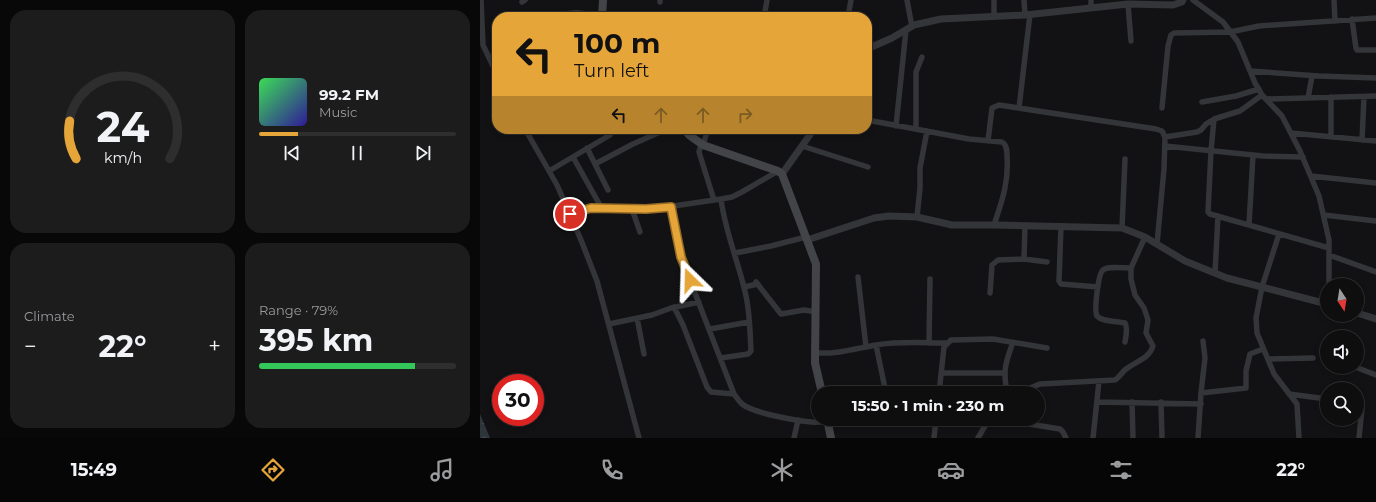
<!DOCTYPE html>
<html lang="en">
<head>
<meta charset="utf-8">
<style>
	:root { --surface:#0e0e0f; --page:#1c1c1d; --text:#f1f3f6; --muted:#9b9c9e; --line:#2e2e2f; --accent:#e5a539 }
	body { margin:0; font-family:Montserrat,sans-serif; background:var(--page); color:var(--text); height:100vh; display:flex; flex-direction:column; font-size:15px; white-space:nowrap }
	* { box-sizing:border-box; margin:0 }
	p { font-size:13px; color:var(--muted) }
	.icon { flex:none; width:22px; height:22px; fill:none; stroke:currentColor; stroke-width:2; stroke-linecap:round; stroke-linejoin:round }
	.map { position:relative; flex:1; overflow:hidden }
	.details { display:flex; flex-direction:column; gap:10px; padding:10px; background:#080808; width:480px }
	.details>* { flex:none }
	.hud { position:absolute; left:12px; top:12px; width:380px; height:122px; border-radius:16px; box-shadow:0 2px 6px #0003,0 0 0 1px var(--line); background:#e5a539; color:#111; overflow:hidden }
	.needle { width:26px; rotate:168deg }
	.buttons { position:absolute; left:840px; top:278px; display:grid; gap:8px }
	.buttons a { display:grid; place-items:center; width:44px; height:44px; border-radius:50%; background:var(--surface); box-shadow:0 2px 6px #0003,0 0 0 1px var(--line); font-size:20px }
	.speed { position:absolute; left:12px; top:374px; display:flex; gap:8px; font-size:20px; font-weight:700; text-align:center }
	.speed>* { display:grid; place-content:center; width:52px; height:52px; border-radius:50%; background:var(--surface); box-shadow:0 2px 6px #0003,0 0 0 1px var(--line); line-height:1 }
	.speed .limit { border:6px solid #d22; background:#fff; color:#111 }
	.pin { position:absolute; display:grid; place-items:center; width:34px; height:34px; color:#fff; margin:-17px; border:2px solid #fff; border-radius:50%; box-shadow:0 1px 4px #0007 }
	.me { position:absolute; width:44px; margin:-22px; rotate:338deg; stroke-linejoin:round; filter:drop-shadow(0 0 3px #0008) }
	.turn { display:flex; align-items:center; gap:14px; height:84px; padding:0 16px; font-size:18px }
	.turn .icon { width:52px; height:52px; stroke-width:2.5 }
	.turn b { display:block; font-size:28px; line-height:34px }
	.lanes { display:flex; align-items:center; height:38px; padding:0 16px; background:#0003; justify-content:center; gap:20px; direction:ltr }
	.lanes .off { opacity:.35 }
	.big { font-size:30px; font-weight:700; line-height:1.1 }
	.details .widget { flex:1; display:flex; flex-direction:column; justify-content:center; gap:6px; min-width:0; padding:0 14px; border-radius:16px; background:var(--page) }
	.details .dial { align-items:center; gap:0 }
	.dial svg { height:104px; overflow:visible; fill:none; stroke:var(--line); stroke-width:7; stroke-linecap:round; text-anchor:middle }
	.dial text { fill:var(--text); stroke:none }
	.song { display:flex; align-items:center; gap:12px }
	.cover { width:48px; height:48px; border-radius:6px; background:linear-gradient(135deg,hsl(130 70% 55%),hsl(250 70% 35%)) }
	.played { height:4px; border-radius:2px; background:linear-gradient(90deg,var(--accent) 20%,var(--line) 20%) }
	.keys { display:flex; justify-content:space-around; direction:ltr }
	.heat { display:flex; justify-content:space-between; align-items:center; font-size:22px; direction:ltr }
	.charge { height:6px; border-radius:3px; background:linear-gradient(90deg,#34c759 79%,var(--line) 0) }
	.details .tiles { flex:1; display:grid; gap:10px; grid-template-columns:repeat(2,1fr) }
	.trip { position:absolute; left:331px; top:386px; width:234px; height:40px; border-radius:20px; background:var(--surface); box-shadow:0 2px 6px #0003,0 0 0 1px var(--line); font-weight:700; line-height:40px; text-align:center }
	.menu { display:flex; height:64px; justify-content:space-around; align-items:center; background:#060606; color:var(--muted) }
	.menu .icon { width:28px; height:28px }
	.menu .selected { color:var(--accent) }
	.menu b { font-size:18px; color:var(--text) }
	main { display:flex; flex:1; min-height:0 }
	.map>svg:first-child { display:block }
	.water { fill:url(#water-ripples) }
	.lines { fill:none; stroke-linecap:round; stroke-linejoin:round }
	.minor { stroke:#343538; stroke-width:5.5 }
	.tertiary { stroke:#343538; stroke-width:7 }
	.secondary { stroke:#424448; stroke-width:8 }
	.route-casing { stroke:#956b25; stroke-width:10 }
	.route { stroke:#e5a539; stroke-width:7 }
</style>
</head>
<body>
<main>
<section class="details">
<div class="tiles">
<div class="widget dial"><svg viewBox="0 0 100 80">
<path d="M14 69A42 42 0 1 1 86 69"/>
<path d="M14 69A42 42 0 0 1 9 40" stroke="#e5a539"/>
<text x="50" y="56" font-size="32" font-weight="700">24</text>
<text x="50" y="72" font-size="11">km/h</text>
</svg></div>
<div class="widget">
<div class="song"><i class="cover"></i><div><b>99.2 FM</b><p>Music</p></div></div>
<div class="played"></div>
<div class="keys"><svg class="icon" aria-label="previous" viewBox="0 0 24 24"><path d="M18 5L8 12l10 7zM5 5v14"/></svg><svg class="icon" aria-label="pause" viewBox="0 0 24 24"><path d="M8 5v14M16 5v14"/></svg><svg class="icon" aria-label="next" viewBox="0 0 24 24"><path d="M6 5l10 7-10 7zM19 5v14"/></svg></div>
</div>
<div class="widget"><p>Climate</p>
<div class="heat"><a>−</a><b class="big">22°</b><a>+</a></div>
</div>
<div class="widget"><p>Range · 79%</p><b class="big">395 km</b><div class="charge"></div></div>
</div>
</section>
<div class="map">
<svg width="896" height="438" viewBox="0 0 896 438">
	<defs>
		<pattern id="water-ripples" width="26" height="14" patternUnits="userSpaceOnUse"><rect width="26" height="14" fill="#2d353b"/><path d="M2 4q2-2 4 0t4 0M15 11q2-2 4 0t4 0" fill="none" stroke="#485055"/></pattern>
	</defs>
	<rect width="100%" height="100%" fill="#121214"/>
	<path class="water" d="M0,414L10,438H0Z"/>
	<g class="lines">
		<path class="minor" d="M1,0L3,45L14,68
			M427,0L432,27
			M514,0V17
			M544,0L545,15
			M713,0L743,22L758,42L775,83L782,95L802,116L820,151L839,196L849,240V285
			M854,0L855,21
			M42,2L45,0
			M180,2V0
			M648,4L651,41
			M611,8V0
			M77,17C96,10 102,13 121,17
			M284,17L287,0
			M368,17L371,0
			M872,19L876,48L877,50H896
			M17,56L14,68L17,75
			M770,71L839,76L896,78
			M851,97V137
			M828,98L832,76
			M786,99L896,96
			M722,102L756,96L779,89
			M539,108L550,14
			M682,108L688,46L691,35L694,33L750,32L779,26L896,18
			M734,119L731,151L728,212L730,214L849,248
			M387,120L489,139L522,142C527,145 527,151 527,156C529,182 522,201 514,225
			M416,126L426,30
			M45,129L77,185L101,240L117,281L159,438
			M228,129L223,145L220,148L219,152L234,200
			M436,129V72L442,57
			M811,133L896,141
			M685,137L717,132L721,130L726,124L734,119L760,111L782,95
			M882,140L884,97
			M508,141L512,108L519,105L676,129L682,131L685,137L684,169L677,244
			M322,146L388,167
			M685,146L783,156L823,157
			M107,148L128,190
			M93,157L121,207
			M115,164L153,144L187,129
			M69,171L130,135
			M831,176L896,183
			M191,207L201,257L254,394C257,398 259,401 262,404C273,413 317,421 332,422C337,423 343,422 348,421
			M152,209L160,232
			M90,214L111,208H180L241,199L252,197L262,192L298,171
			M844,215L896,221
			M437,217L440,188V168L447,131
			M769,225L773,155
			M581,226L579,281L581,284L618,287
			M642,228L645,159
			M799,234L782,287L776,318L777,333L794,374L817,404L819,438
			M255,253L291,246L326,237
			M849,255L896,272
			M544,259L545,225
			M735,273L738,216
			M378,277L386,347
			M276,282L301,314L324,310L336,312
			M264,287L278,284
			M510,293L512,265L518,260L544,259L567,262
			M194,307L203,325L227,387L231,392L254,394
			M157,318L164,354
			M129,324L172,315L191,308L219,302
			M230,329L269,322
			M645,342C646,336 648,328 645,323C637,321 622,322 617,316C614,311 618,274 623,270C627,266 644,268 651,268
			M449,343L450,279
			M396,345L406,393
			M335,353C359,354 374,349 396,345C420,341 444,343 468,343
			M241,358L268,354L271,351C270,333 270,314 266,296C259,263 245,232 241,199
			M788,359L833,358
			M875,367L896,375
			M461,373H525
			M459,393L464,347L471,340L513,339L567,348
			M526,393L545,390L560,384L635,380C640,377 642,372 646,369C656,361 669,359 673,346L666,333L668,320L664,308L655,295L651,279V268L665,237
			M527,393C523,370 525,364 533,342
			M721,393L766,388V371L770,354L783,349
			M809,394L847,399
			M617,402L721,404
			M652,402L653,438
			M681,402L682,438
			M877,404L882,408L879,438
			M549,424L580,429L583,432L586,438
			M314,438L318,420
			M454,438L456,419
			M498,438L509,419
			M613,438L619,381
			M718,438L721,393L725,358L723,341"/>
		<path class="tertiary" d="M387,49L412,38L434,25L461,19L545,15L648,4L693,5L702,2L703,0
			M302,174L334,129
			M327,240L394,218L409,216L437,217L472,225H517L642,228L665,237L705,261L747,278L847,304
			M877,313L896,319"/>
		<path class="secondary" d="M122,17L123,0
			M204,129L209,135L223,145L298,171L302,174L336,264L335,363L342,393
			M347,419L351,438"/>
	</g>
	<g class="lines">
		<g class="route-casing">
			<path id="route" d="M90,214L111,208L166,209L191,207L201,257L210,280"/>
		</g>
		<use href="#route" class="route"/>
	</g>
</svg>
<div class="buttons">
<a><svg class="needle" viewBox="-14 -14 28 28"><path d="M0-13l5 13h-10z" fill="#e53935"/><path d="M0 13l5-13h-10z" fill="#9b9c9e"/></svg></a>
<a><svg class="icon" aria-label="sound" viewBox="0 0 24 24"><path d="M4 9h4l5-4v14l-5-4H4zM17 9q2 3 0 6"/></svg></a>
<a><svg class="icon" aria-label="search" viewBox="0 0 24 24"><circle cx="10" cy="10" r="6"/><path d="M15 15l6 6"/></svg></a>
</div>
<div class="speed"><div class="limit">30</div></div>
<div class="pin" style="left:90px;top:214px;background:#d93025"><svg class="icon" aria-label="arrive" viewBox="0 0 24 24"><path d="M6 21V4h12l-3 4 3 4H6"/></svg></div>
<svg class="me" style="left:210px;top:280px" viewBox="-20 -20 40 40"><path d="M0-17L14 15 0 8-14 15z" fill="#e5a539" stroke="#fff" stroke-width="4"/></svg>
<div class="trip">15:50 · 1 min · 230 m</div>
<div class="hud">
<div class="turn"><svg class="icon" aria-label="left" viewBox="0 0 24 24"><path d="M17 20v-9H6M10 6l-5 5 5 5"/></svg><div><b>100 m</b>Turn left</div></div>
<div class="lanes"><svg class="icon" aria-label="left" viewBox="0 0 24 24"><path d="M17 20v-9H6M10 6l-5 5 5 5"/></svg><svg class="icon off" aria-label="ahead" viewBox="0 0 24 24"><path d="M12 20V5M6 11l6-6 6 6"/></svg><svg class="icon off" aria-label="ahead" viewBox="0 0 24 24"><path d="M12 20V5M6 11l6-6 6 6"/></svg><svg class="icon off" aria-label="right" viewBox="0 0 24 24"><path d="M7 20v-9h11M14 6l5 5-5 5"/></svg></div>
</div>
</div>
</main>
<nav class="menu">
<b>15:49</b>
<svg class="icon selected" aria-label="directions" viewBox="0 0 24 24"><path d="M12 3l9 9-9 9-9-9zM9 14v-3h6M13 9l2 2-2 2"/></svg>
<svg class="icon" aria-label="music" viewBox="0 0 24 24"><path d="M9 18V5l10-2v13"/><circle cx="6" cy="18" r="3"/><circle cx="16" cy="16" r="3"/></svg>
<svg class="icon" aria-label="phone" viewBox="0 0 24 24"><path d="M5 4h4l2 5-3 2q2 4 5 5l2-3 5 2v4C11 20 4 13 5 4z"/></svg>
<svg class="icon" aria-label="climate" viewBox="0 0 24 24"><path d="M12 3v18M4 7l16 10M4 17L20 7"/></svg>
<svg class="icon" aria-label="car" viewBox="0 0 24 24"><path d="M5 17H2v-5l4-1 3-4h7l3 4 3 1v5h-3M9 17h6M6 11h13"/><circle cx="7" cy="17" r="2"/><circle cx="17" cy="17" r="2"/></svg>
<svg class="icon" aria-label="filters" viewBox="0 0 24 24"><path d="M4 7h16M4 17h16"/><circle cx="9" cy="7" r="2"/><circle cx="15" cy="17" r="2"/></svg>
<b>22°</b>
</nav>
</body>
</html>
